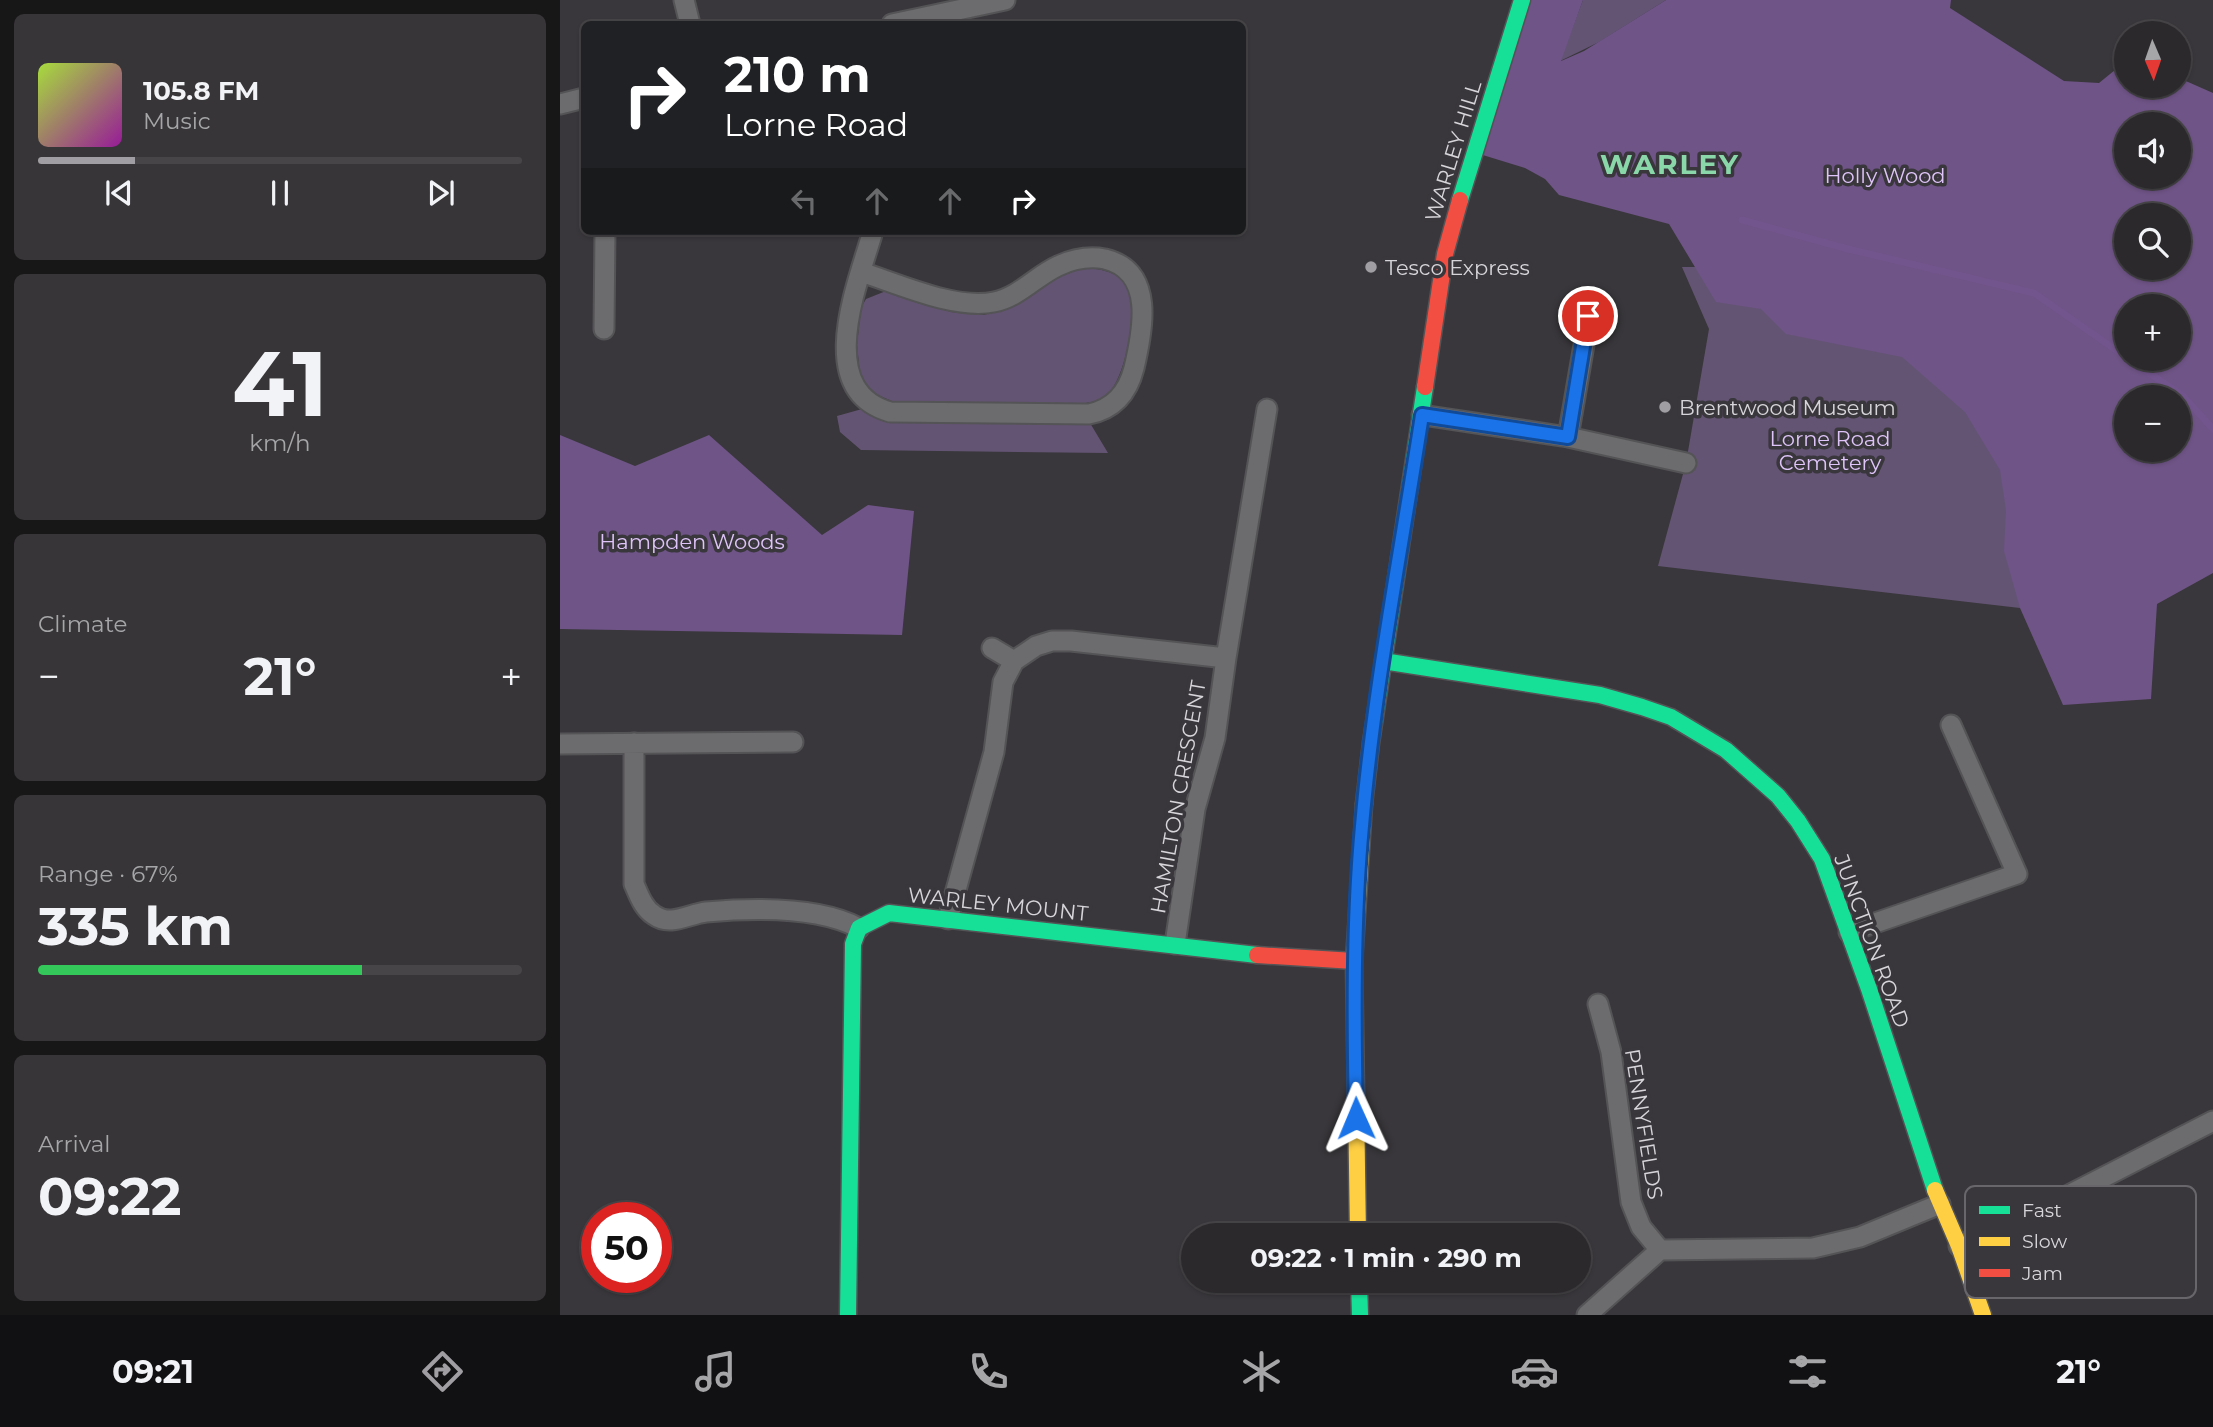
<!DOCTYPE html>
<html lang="en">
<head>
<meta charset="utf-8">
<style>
	:root { --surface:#2b292c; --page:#373538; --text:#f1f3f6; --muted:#a6a6a9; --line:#474548; --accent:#a09ea2 }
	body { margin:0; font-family:Montserrat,sans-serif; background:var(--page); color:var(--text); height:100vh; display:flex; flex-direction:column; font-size:26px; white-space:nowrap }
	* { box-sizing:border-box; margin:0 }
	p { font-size:23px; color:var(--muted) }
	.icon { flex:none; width:38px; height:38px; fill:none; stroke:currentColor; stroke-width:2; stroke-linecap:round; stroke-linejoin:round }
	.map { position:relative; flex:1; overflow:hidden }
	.side { display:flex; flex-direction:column; gap:14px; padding:14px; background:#181718; width:560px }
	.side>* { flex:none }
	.banner { position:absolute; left:21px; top:21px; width:665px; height:214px; border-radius:10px; box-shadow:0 2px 5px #0004,0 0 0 2px var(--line); background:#202124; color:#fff; overflow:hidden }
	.needle { width:46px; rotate:178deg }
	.tools { position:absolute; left:1554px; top:21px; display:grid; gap:14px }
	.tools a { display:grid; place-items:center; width:77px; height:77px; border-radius:50%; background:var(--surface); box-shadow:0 2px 5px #0004,0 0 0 2px var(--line); font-size:35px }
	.speed { position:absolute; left:21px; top:1202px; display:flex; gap:14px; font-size:35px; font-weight:700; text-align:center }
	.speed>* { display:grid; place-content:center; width:91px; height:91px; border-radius:50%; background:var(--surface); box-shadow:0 2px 5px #0004,0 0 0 2px var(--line); line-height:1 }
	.speed .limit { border:10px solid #d22; background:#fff; color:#111 }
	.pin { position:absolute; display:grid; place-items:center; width:60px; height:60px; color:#fff; margin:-30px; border:4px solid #fff; border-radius:50%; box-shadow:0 2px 7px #0007 }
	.me { position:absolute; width:77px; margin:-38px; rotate:359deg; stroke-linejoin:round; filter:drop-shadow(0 0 5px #0008) }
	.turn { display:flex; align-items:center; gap:24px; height:147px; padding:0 28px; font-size:32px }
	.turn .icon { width:91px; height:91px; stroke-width:2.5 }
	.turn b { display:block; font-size:49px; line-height:60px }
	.lanes { display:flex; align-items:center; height:66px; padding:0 28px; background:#0003; justify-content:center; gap:35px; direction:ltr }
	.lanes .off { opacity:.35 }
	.big { font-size:52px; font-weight:700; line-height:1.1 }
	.side .tile { flex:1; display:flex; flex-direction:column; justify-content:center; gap:10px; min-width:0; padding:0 24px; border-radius:10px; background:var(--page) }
	.side .dial { align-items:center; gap:0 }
	.dial b { font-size:91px; line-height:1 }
	.song { display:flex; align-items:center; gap:21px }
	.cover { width:84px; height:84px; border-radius:10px; background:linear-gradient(135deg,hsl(80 70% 55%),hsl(300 70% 35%)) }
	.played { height:7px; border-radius:4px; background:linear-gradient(90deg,var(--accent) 20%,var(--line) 20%) }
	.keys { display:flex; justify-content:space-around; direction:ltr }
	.heat { display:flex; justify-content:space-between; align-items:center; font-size:38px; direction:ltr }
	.charge { height:10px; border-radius:5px; background:linear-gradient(90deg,#34c759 67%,var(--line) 0) }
	.trip { position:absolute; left:621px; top:1223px; width:410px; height:70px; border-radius:35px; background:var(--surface); box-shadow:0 2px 5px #0004,0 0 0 2px var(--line); font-weight:700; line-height:70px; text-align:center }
	.tabs { display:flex; height:112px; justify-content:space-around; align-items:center; background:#111012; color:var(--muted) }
	.tabs .icon { width:49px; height:49px }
	.tabs .active { color:var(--accent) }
	.tabs b { font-size:32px; color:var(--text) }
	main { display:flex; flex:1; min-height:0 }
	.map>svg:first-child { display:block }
	.green { fill:#645474 }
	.forest { fill:#6f5487; fill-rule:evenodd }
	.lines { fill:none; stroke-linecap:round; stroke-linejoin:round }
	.stream { stroke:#72558c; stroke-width:7 }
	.street-casing { stroke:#545356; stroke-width:23 }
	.fast-casing { stroke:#545356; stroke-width:19 }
	.slow-casing { stroke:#545356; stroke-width:19 }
	.jam-casing { stroke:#545356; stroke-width:19 }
	.street { stroke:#6c6b6d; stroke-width:19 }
	.fast { stroke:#16e098; stroke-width:16 }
	.slow { stroke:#ffcf43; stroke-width:16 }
	.jam { stroke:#f24e42; stroke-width:16 }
	.route-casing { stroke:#114b97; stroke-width:18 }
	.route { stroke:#1a73e8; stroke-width:12 }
	.poi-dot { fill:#a09ea2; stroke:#39363c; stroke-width:2.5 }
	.labels { text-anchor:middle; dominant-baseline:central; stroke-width:7; stroke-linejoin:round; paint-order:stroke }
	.street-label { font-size:21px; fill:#d7d5d9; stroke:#39363c }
	.park-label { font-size:21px; fill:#dec4f8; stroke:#39363c }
	.poi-label { font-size:21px; fill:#d7d5d9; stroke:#39363c; text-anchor:start }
	.district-label { font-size:28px; font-weight:bold; letter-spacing:2px; fill:#8ad7aa; stroke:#39363c }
	.key { fill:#39363c; stroke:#68666b; stroke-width:2 }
	.key-label { font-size:19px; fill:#d7d5d9 }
</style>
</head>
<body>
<main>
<section class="side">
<div class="tile">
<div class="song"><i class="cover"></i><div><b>105.8 FM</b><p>Music</p></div></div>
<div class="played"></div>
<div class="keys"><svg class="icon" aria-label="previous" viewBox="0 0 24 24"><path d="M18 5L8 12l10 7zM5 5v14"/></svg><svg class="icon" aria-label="pause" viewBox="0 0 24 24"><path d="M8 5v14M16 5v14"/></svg><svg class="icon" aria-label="next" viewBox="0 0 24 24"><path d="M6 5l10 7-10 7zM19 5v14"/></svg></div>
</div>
<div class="tile dial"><b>41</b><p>km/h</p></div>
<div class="tile"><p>Climate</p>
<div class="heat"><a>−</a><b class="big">21°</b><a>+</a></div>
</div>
<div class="tile"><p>Range · 67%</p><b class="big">335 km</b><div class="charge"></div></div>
<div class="tile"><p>Arrival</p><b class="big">09:22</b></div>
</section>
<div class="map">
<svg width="1653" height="1315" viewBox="0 0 1653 1315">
	<rect width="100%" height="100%" fill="#39373b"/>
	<path class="green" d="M1023,0H1106L1039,42L1000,61Z
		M1122,267H1161L1439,368L1461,488L1460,608L1098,566L1126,463L1149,329Z
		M519,268C535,268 559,270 567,287C578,310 566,378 547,395C538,402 527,403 516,404L334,402L311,392L300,374L297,345L301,308L306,299L326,291L391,312L424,315L458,304L489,281Z
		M302,409L334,423H530L548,453L301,450L280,432L277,416Z"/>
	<path class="forest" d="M962,0H1023L1001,61L1024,51L1106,0H1391L1390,8L1504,81L1539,83L1566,61V86H1619V78L1653,93V573L1597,604L1591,699L1503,705L1460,608L1444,551L1446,510L1440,470L1405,412L1342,357L1226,334L1201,309L1156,302L1109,224L999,195L985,179L965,168L913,152ZM1566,124H1619V177H1566ZM1566,215H1619V268H1566ZM1566,306H1619V359H1566ZM1566,397H1619V450H1566Z
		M0,435L75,466L149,435L262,535L308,505L354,511L342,635L0,629Z"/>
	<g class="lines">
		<path class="stream" d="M1182,220L1288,249L1474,293L1566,357
			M1569,359L1624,397L1653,429"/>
		<g class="street-casing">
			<path id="street" d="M124,0L130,24
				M332,24L445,0
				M0,104L24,98
				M301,272C339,284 395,310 434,302C459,297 476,276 498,266C513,259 529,256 545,259C595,271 583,330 574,368C568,392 554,409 529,414L330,412C253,390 298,283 313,231
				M44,329L45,231
				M862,415L1008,437L1126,463
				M1008,437L1029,316
				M432,648L454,661
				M666,658L707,409
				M74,743V884C79,895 83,908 94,915C110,927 129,914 146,912C192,908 258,906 299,928
				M0,744L233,742
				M388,919L434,752L443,682L454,661L476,646L492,641H511L666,658L655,738L635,809L615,944
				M1289,932L1457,874L1391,725
				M1038,1004L1051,1052L1071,1202L1081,1227L1100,1250L1253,1248L1300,1237L1380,1204
				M1399,1246L1501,1199L1653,1121
				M1027,1315L1100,1250"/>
		</g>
		<g class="fast-casing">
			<path id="fast" d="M900,200L962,0
				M823,661L1040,695L1082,707L1111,717L1166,750L1218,796L1238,821L1262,859L1309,989L1375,1190
				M804,804L811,743L865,387
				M799,1281L800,1315
				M288,1315L293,944L299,928L329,913L697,955"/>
		</g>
		<g class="slow-casing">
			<path id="slow" d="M1375,1190L1399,1246L1423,1315
				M798,1236L794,961L804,804"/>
		</g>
		<g class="jam-casing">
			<path id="jam" d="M865,387L885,254L900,200
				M697,955L794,961"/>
		</g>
		<use href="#street" class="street"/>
		<use href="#fast" class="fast"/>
		<use href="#slow" class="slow"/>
		<use href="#jam" class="jam"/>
	</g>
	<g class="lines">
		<g class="route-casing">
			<path id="route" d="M796,1118C794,1021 793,923 802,826C814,688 841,551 862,415L1008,437L1028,316"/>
		</g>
		<use href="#route" class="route"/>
	</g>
	<g class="poi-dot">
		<circle cx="811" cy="267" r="7"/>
		<circle cx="1105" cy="407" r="7"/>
	</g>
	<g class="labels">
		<g class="street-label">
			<text transform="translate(893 151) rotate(-73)">WARLEY HILL</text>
			<text transform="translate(618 797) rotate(-80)">HAMILTON CRESCENT</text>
			<text transform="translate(438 904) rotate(6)">WARLEY MOUNT</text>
			<text transform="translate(1312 941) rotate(70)">JUNCTION ROAD</text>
			<text transform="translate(1084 1124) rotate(81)">PENNYFIELDS</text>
		</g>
		<g class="park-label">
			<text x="1325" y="175">Holly Wood</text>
			<text x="1270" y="438">Lorne Road<tspan x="1270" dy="24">Cemetery</tspan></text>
			<text x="132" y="541">Hampden Woods</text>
		</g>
		<g class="poi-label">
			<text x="825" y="267">Tesco Express</text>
			<text x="1119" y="407">Brentwood Museum</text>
		</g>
		<g class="district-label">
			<text x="1110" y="164">WARLEY</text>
		</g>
	</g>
	<rect x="1405" y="1186" width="231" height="112" rx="10" class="key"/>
	<rect x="1419" y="1206" width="31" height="8" fill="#16e098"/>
	<rect x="1419" y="1237" width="31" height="9" fill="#ffcf43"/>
	<rect x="1419" y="1269" width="31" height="8" fill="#f24e42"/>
	<g class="key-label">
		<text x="1462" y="1217">Fast</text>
		<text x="1462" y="1248">Slow</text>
		<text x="1462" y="1280">Jam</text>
	</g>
</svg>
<div class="tools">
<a><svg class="needle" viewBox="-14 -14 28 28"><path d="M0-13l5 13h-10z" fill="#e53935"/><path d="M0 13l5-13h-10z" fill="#a6a6a9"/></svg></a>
<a><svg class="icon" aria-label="sound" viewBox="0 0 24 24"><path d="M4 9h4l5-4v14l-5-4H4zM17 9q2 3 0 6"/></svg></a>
<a><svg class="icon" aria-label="search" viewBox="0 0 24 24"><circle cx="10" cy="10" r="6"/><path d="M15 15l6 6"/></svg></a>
<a>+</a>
<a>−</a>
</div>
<div class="speed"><div class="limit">50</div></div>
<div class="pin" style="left:1028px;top:316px;background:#d93025"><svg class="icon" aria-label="arrive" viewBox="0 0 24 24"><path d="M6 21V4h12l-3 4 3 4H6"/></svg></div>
<svg class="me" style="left:796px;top:1118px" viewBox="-20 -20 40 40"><path d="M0-17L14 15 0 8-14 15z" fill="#1a73e8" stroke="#fff" stroke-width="4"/></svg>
<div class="trip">09:22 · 1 min · 290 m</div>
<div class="banner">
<div class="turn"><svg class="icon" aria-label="right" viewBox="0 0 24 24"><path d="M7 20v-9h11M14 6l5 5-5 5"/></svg><div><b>210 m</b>Lorne Road</div></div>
<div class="lanes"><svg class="icon off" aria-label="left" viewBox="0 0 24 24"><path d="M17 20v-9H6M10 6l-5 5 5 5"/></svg><svg class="icon off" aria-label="ahead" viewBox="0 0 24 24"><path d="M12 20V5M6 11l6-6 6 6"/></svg><svg class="icon off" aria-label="ahead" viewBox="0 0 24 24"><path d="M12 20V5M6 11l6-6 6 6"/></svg><svg class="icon" aria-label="right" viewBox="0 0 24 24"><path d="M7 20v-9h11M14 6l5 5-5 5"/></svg></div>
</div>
</div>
</main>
<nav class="tabs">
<b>09:21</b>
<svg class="icon active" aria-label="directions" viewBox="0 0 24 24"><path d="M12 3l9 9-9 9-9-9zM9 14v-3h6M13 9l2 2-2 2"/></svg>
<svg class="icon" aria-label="music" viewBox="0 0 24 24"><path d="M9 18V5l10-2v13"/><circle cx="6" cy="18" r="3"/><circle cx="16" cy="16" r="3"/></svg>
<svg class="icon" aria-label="phone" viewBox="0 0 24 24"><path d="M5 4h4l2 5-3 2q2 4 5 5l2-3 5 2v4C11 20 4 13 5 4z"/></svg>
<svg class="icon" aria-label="climate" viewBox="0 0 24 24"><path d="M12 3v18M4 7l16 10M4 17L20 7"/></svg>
<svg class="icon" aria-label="car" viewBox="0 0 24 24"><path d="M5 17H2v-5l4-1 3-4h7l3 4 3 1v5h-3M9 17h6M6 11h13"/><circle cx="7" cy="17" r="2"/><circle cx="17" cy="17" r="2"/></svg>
<svg class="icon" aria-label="filters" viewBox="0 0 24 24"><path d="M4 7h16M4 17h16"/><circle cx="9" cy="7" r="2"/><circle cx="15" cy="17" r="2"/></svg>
<b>21°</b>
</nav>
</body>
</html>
